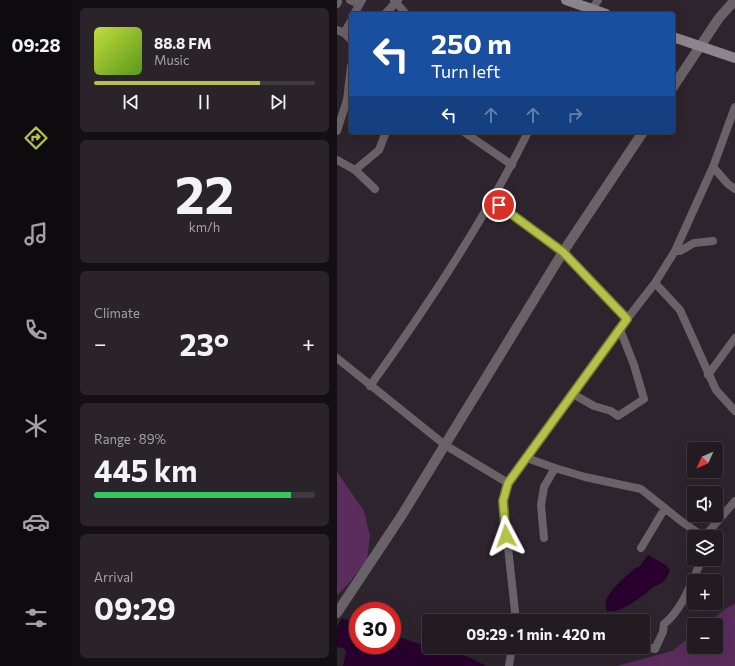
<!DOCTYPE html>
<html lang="en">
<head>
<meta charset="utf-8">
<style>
	:root { --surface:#221b22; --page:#2a242a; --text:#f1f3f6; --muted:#a2a1a5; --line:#3f3940; --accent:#b5c24a }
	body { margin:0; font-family:Commissioner,sans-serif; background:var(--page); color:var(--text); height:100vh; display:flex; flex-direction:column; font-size:15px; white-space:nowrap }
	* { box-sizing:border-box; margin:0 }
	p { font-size:13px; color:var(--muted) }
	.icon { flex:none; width:22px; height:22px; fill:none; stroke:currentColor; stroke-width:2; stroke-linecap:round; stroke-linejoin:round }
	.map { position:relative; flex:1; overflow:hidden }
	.sheet { display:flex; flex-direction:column; gap:8px; padding:8px; background:#130f13; width:265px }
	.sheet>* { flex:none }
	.top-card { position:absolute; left:12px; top:12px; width:326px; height:122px; border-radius:4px; box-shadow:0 4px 16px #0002,0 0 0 1px var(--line); background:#1a4fa0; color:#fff; overflow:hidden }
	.needle { width:26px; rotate:225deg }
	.fabs { position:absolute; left:350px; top:442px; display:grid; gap:8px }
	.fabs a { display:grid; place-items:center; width:36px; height:36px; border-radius:4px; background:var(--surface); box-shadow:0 4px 16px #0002,0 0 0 1px var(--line); font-size:20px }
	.speed { position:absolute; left:12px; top:602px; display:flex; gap:8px; font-size:20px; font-weight:700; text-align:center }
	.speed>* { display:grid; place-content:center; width:52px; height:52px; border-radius:50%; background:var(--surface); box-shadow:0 4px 16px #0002,0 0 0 1px var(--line); line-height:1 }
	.speed .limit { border:6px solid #d22; background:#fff; color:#111 }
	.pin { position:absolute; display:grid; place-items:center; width:34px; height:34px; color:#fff; margin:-17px; border:2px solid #fff; border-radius:50%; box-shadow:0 1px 4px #0007 }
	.me { position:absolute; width:44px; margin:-22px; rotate:356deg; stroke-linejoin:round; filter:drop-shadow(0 0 3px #0008) }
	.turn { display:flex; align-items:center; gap:14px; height:84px; padding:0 16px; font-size:18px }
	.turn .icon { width:52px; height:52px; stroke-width:2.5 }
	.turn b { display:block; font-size:28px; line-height:34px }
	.lanes { display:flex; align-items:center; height:38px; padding:0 16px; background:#0003; justify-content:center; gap:20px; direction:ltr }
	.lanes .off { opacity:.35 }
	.big { font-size:30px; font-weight:700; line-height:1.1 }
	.sheet .tile { flex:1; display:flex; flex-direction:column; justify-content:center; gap:6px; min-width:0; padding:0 14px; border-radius:6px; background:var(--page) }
	.sheet .dial { align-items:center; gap:0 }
	.dial b { font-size:52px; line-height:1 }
	.song { display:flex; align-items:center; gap:12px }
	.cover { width:48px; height:48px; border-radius:6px; background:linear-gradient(135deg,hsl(70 70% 55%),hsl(90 70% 35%)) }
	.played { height:4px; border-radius:2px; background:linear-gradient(90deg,var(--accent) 75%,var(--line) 75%) }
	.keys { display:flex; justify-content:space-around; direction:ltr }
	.heat { display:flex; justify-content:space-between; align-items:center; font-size:22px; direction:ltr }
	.charge { height:6px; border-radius:3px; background:linear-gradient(90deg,#34c759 89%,var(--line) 0) }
	.trip { position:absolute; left:85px; top:614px; width:228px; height:40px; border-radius:4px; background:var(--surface); box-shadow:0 4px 16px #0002,0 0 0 1px var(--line); font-weight:700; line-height:40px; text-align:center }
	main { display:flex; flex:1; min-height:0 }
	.tabs { display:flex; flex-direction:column; width:72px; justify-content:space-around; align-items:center; background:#0e0b0e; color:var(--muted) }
	.tabs .icon { width:28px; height:28px }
	.tabs .current { color:var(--accent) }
	.tabs b { font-size:18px; color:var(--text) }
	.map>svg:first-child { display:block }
	.green { fill:#5a2d5c }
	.water { fill:#29002d }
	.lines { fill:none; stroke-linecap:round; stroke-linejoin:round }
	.minor { stroke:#696369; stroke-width:8 }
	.tertiary { stroke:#696369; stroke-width:10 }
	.secondary { stroke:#8d858e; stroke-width:10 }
	.route-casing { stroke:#767e30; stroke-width:10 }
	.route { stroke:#b5c24a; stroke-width:7 }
</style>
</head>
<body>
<main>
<nav class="tabs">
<b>09:28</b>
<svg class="icon current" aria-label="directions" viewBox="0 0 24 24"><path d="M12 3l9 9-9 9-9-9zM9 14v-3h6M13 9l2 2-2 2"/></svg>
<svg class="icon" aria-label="music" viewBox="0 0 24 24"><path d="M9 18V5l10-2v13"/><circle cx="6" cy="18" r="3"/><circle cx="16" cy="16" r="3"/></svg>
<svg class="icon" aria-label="phone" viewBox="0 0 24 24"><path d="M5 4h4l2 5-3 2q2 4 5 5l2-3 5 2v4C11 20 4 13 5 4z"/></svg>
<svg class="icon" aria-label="climate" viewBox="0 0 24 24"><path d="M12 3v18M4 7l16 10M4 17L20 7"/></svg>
<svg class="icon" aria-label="car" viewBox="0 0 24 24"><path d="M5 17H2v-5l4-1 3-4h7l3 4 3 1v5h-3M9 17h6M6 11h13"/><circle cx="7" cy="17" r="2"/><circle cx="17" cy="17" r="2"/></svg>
<svg class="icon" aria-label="filters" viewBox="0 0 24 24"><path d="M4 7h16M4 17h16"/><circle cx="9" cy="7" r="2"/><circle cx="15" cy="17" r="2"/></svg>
</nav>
<section class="sheet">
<div class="tile">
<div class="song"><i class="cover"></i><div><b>88.8 FM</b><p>Music</p></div></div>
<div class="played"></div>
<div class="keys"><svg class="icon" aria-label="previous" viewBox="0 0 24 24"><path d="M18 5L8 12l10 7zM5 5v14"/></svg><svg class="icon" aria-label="pause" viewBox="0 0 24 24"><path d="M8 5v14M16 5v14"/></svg><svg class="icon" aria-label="next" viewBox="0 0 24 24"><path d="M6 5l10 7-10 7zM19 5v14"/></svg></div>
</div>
<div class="tile dial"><b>22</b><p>km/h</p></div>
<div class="tile"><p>Climate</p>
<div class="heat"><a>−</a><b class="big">23°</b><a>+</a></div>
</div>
<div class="tile"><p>Range · 89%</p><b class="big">445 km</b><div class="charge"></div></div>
<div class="tile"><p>Arrival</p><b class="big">09:29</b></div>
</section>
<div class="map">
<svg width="398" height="666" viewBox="0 0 398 666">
	<rect width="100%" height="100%" fill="#2e242e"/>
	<path class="green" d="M0,472L27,511L33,536L30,560L13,582L0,595Z
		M398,604V666H280L335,651L357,634V647H379V625H368L391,607Z"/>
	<path class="water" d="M311,555L329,565L333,570C332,574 330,577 327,581C324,584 320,585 316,587C308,595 281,615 270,611C262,596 288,578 298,568L302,567Z
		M5,618L21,624V645H55V635L92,647L132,657L149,666H6L9,652L7,648L0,647V627Z"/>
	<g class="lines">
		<path class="minor" d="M13,0L22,4
			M57,0L69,14
			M0,4L1,2
			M17,14L25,0
			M48,14L61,0
			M252,14L261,0
			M0,30L7,33L14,40
			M7,33L14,21
			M0,131L10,100L14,66
			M127,132L175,165
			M0,160L18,170L38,189
			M376,167L391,184L398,189
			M18,170L42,150L49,132
			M155,200L226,252L290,319
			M338,251H343L357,243L376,241
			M318,283L343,310L379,390L398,411
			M0,358L108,445L171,483
			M371,375L398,338
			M33,386C91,305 147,221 191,132
			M236,394L257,406L274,411L281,416L307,399L297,365L284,332L281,330
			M190,458L218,468L248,477L304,489L344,521L367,537L398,501
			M207,538L204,505L207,487L218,468
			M304,548L328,508
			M179,621L166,501L171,483L290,319L318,283L338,251L376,167L398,107
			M309,647L318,649L326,632L327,624C346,609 355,581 365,559
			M172,666L175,647"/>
		<path class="tertiary" d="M336,87L382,18L398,0
			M0,613L65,515L226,252L306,132"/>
		<path class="secondary" d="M229,0L269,14
			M336,37L398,58"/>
	</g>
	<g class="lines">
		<g class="route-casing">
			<path id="route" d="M162,205L226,252L290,319L171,483L166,501L169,536"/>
		</g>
		<use href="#route" class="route"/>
	</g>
</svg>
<div class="fabs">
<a><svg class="needle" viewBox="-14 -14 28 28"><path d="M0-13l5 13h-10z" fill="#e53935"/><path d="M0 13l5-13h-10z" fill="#a2a1a5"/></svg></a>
<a><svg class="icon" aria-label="sound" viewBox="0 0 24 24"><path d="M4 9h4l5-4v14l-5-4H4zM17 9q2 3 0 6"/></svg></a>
<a><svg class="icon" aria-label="layers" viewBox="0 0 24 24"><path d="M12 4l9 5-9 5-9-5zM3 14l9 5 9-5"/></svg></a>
<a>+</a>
<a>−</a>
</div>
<div class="speed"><div class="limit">30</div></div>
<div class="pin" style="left:162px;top:205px;background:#d93025"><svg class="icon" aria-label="arrive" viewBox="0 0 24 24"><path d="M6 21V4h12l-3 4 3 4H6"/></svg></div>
<svg class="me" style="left:169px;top:536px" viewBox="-20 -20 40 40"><path d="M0-17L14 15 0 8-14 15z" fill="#b5c24a" stroke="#fff" stroke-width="4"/></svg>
<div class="trip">09:29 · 1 min · 420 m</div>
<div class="top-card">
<div class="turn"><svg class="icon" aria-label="left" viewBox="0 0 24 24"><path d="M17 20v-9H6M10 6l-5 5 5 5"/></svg><div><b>250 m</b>Turn left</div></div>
<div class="lanes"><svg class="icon" aria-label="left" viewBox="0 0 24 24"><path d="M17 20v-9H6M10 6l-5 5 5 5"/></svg><svg class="icon off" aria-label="ahead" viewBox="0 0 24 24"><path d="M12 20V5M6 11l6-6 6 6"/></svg><svg class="icon off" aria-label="ahead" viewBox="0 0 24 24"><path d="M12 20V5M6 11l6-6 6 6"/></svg><svg class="icon off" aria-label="right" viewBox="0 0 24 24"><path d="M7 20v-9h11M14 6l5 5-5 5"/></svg></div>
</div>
</div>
</main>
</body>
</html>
